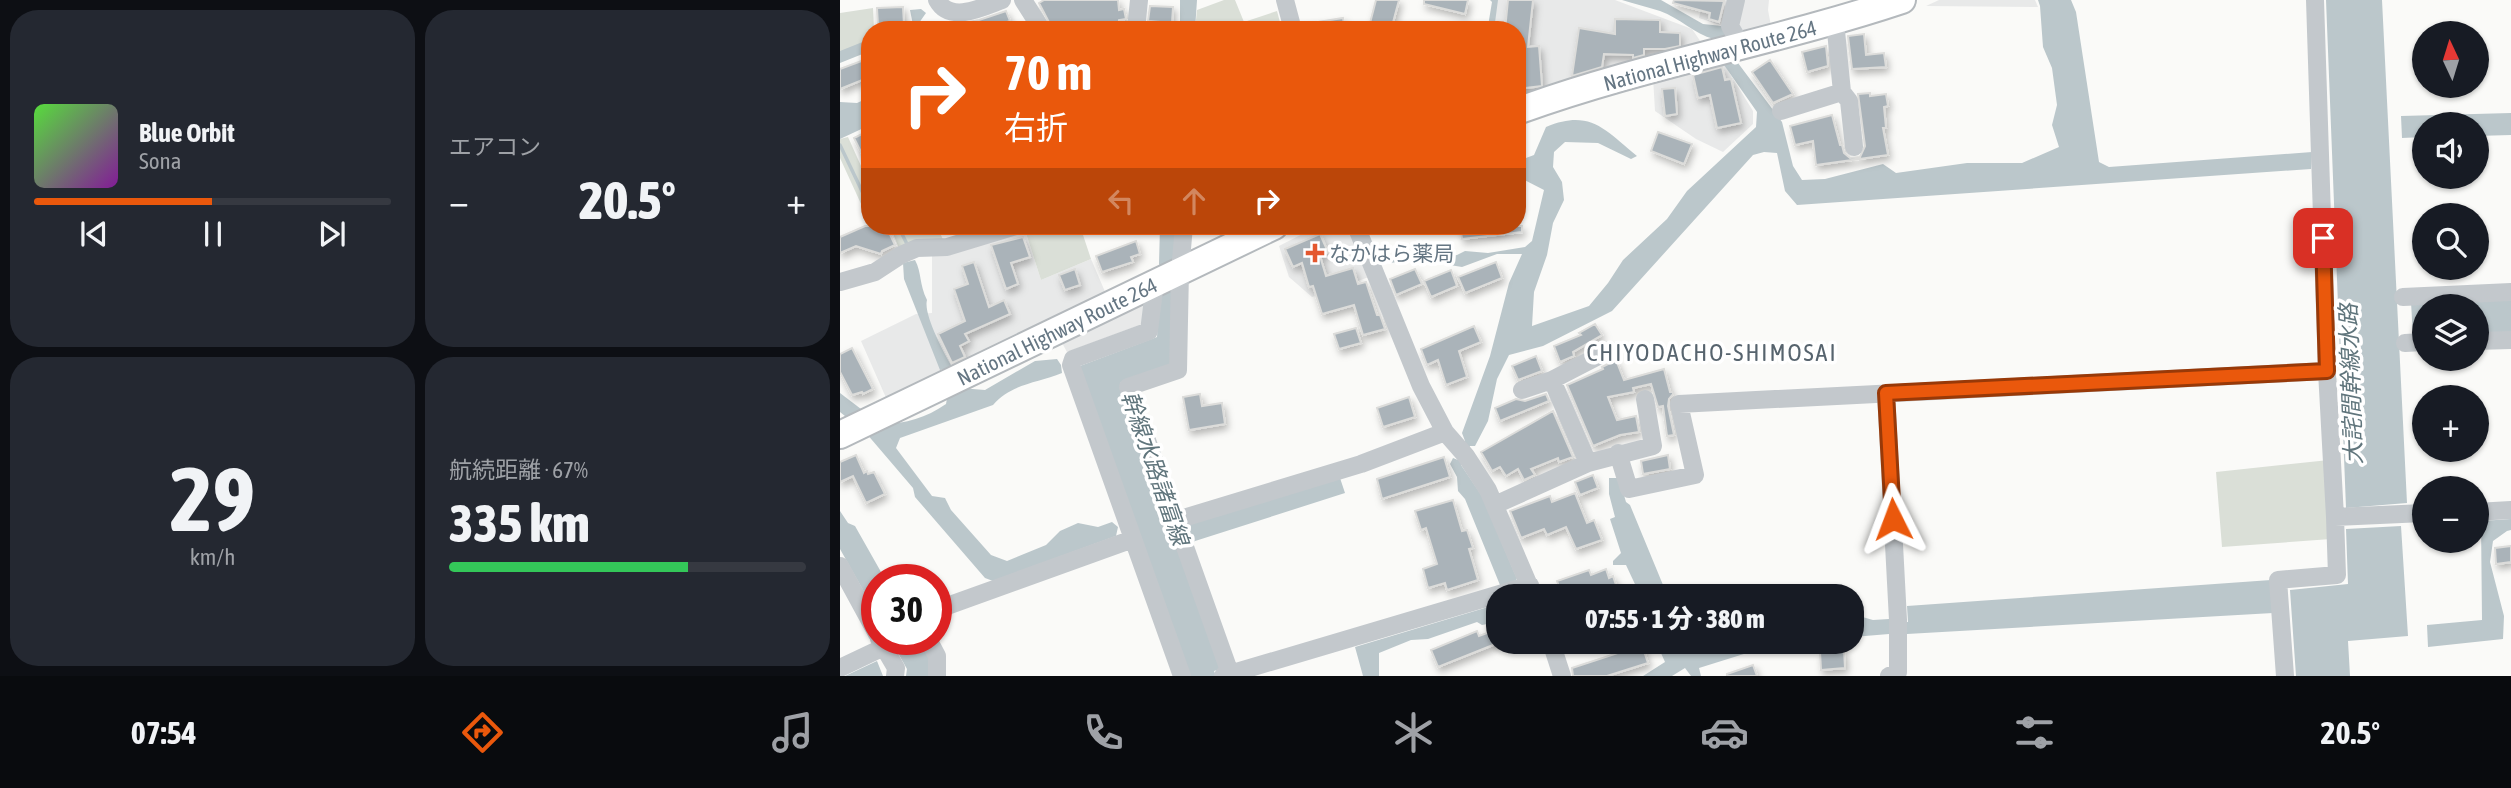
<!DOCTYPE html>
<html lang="ja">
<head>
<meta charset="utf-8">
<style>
	:root { --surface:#171b24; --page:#242831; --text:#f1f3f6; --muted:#9ea1a6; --line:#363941; --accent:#ea580c }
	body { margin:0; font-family:"Asap Condensed","Noto Sans JP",sans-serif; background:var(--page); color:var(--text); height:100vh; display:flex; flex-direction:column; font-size:26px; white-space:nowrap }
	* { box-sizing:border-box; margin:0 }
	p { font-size:23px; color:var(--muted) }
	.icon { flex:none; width:38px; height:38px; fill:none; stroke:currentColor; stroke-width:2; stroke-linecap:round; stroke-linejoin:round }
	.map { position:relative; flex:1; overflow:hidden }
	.side { display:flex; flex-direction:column; gap:10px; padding:10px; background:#0d0f14; width:840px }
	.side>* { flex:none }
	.guide { position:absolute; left:21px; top:21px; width:665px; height:214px; border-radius:28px; box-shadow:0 2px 5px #0004; background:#ea580c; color:#fff; overflow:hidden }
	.needle { width:46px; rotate:356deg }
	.buttons { position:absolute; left:1572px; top:21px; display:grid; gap:14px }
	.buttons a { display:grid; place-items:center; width:77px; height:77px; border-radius:50%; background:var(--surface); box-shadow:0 2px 5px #0004; font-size:35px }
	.speed { position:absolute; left:21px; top:564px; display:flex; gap:14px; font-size:35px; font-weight:700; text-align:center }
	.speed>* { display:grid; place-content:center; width:91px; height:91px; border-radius:50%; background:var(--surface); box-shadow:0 2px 5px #0004; line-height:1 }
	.speed .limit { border:10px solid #d22; background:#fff; color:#111 }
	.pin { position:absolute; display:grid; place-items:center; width:60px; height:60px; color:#fff; margin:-30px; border-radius:14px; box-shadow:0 4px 10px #0006 }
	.me { position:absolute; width:77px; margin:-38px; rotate:357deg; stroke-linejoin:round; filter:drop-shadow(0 0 5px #0008) }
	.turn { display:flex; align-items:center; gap:24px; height:147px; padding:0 28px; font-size:32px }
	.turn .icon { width:91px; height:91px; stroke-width:2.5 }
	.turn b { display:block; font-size:49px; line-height:60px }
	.lanes { display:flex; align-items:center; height:66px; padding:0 28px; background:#0003; justify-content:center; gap:35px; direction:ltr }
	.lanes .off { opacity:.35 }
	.big { font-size:52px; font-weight:800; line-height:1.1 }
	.side .widget { flex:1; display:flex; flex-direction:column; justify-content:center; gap:10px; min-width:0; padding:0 24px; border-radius:28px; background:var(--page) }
	.side .dial { align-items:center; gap:0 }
	.dial b { font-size:91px; line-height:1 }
	.song { display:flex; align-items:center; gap:21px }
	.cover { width:84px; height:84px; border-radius:10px; background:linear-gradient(135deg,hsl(110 70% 55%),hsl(290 70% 35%)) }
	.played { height:7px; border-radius:4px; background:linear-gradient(90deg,var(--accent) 50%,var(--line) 50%) }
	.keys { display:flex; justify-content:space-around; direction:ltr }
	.heat { display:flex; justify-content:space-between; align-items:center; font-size:38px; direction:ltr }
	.charge { height:10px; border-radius:5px; background:linear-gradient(90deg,#34c759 67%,var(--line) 0) }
	.side .tiles { flex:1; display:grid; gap:10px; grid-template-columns:repeat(2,1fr) }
	.trip { position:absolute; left:646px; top:584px; width:378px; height:70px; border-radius:28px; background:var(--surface); box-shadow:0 2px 5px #0004; font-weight:800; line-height:70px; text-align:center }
	.menu { display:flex; height:112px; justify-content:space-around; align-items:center; background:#090b0e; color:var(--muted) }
	.menu .icon { width:49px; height:49px }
	.menu .current { color:var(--accent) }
	.menu b { font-size:32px; color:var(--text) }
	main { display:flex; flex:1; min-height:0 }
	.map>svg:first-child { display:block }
	.built { fill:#e8e9e9 }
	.green { fill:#dadfd7 }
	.water { fill:#bbc7cb }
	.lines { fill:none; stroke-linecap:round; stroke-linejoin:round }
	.stream { stroke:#bbc7cb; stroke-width:3.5 }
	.building { fill:#aab3b9; stroke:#dcdcda; stroke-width:2; filter:url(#shadow) }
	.highway-casing { stroke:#b4b9bd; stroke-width:30 }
	.minor { stroke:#c3c8cc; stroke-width:18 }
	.highway { stroke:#fff; stroke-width:26 }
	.route-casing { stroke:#983908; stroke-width:18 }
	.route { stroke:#ea580c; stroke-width:12 }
	.poi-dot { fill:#e4572e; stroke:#fff; stroke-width:2.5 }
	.labels { text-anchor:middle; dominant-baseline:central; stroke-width:7; stroke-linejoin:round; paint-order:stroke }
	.street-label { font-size:21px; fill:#657683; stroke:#fff }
	.poi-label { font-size:21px; fill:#657683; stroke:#fff; text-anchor:start }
	.water-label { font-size:23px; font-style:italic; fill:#60757c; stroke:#fff }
	.quarter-label { font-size:24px; letter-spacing:2px; fill:#57646e; stroke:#fff }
</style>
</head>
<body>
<main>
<section class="side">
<div class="tiles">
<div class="widget">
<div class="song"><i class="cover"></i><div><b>Blue Orbit</b><p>Sona</p></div></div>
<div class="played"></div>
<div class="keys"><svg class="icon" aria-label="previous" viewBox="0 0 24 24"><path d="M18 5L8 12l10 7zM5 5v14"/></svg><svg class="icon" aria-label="pause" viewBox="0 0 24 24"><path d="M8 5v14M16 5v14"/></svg><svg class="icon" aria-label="next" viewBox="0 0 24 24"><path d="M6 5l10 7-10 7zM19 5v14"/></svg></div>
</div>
<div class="widget"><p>エアコン</p>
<div class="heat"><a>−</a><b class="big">20.5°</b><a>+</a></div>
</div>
<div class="widget dial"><b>29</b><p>km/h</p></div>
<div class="widget"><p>航続距離 · 67%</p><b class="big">335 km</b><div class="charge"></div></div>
</div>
</section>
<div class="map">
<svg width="1671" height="676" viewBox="0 0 1671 676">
	<defs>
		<filter id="shadow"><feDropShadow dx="2.5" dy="4.5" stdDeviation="3.5" flood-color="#0004"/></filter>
	</defs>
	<rect width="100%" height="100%" fill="#fafaf8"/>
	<path class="built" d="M655,0H775L852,29L863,45L685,95H677V30H652Z
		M863,0H929L928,10L931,26L892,37L883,26L859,18Z
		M1099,0H1195L1198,7L1086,6Z
		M881,59L913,111V124L883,152L856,139L815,111L813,77Z
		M478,226H505L515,239L529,277L472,297L449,277L439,246Z
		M184,227L201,280L251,259L266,294L47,400L21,341L76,314L92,313V252Z
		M306,299L305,323L227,352L221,341Z"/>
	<path class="green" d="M384,0H395L404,22L437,11L442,30H355L357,10Z
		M33,8L34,30H30V43L0,54V13Z
		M8,137L26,177L30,175V216L27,217L0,158V139Z
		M50,226H97L104,242L60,251Z
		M187,226H240L251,259L201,280L184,227Z
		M1489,460L1491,539L1382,547L1376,472Z"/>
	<path class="water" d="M340,0H357L355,30H340Z
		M650,0H658L654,30H642L648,26L652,2Z
		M782,0H821L863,24L882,26L895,59L942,122L953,166L962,180L985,179L1043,164L1056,173L1127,163H1182L1219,147L1212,125L1217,105L1212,68L1203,47L1200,6L1198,0H1231L1236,12L1259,162L1269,167L1472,152L1471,169L957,205L945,191L937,153L924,152L913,155L772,311L703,346L669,355L657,379L648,421L635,446H630L621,465L642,496L677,579L672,584L675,595L684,597H671L660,585L625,499L618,491L617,477L610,464L613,458L618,460L625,441L622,433L650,356L669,283L682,254H657L622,267L579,260L549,263L547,258L590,259L617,255L625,251L648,253L685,247L692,241L704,190L677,176L678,161L694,155L706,127C750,109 764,129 797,156L791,159L758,143L725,142L714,152L713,167L722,182L724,200L713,223L707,255L694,292L692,326L749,306L768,283L783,260L827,219L847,191L916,127L917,112L884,65L874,39C854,34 840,18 820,11C808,7 794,4 782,0Z
		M1486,0H1542L1567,503L1506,508Z
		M81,9L86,13L74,30H69L73,25L70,10Z
		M30,39V51L0,63V51Z
		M30,97V125L0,139V102L17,103Z
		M1671,113V135L1636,136V124H1584V137L1562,138L1561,116Z
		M320,226H337L332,365L280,383L381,669L374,671L376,676H350L240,366L317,337L321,269L319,264Z
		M75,260C82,273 79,284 87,300C83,314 104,353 112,367L100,370L64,279L63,263Z
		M1671,299V332L1636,334V306H1584V336L1573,337L1571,302Z
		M217,359L221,365L222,373C197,383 171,384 153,405L60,438L56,448L92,496L105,498L111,510L151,555L167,561L206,545L220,531L238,523L258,527L272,522L278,527L276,536L153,581L145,578L75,497L73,488L26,433L0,412V393L42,425C66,423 86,418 106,404L108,393L120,388L145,390L195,361Z
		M500,478L505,493L352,542L347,525Z
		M769,478H779L786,502L790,505L828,597H801L786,565H773V561L781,553L770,519L775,517L769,494Z
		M0,511L8,523L15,526L45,579H37V615L0,549Z
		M1671,519V530L1667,531L1653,541L1650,562L1664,616L1663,639L1588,647L1587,625L1642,620L1641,521Z
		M1561,526L1568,636L1508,641L1510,676H1456L1450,590L1508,584L1506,529Z
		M1431,580L1433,613L1067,634V625L1050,626L1049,634L1013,637L1012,635V614L1033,620L1049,619V623L1068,622L1067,606Z
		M658,604V622L642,625L637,622L588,639L571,640L539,653V676H523L515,647Z
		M50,639H78L89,658L90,676H66L67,669Z
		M816,642H915L909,645L907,653L859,668L861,676H851L845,668L832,676H803L825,662Z
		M37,661L43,676H5Z"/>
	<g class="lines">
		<path class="stream" d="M0,145L30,208
			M58,226L68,246"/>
	</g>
	<path class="building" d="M204,0H278L279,10L284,9L286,19L279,20V26L243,30H213L199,3Z
		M536,0H559L551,30H538L539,25L530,23Z
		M584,0H628L625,14L584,4Z
		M668,0H693L688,47L699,46L702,86L677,89V30H665Z
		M834,0L884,1L879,22L869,19L870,13L833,3Z
		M310,6L333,7L332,23L308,21Z
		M63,7L64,25L38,26L37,8Z
		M166,11L170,21L145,30H121L118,24L139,20Z
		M503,18L505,30H466L465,24Z
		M775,19L820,20V32L840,33V46L825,49H804V55L793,58V55L764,54L762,67L732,76L739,28L775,34Z
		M1024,34L1026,55L1044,53L1046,67L1012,69L1008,36Z
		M986,46L988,66L967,72L962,52Z
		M24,60L30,77L0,89V69Z
		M930,60L953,94L933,103L912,72Z
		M882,67L885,80L891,79L901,123L877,128L870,95L858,98L853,75Z
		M835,88L837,114L825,116L822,89Z
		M1030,93V96L1046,94L1048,106L1044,107L1046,128H1043L1048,155L976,165L973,141L955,145L950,126L992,115L1000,145H1002L1004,153L1010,158L1020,157L1025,146L1018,94Z
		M30,130V153L23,156L14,138Z
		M818,132L852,144L844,164L811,151Z
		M25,226H46L55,245L42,251L41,254L16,246L0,253V237Z
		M620,226H682V232L622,239Z
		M480,234L488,252L480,256L486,276L513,268L518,284L526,282L537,315H540L545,329L523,335L514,305L482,314L473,286L469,287L462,263L453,267L445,249Z
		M183,237L190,257L171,263L178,284L166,289L151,245Z
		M296,241L300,254L291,257L293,262L262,272L256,256Z
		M134,262L149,307L164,300L170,314L125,334L129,341L120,346L125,357L112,363L98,334L125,321L114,289L128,284L122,266Z
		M656,262L662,278L625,293L618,277Z
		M235,269L240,285L225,290L219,275Z
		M575,269L582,284L556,295L550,279Z
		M611,270L617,286L591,297L584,281Z
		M755,324L762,335L733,352L734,356L720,362L714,346L741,335L739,333Z
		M634,326L641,342L619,351L627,377L606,385L598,360L587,365L581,349Z
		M516,328L521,343L499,349L494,334Z
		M12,348L33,389L23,394L22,392L12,395L0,372V354Z
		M696,356L702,371L678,380L672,366Z
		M776,360L784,380L824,369L830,392H833V394L829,399L828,406L834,435L827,436L823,406L818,407L811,384L793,388L794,392L768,397L777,420L796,416L799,432L780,435L753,446L727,385L763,369L762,367Z
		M360,394L362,406L382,403L385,424L349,430L343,397Z
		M706,394L709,401L660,421L655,408L676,399L685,401Z
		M569,397L575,417L543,427L537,408Z
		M713,411L733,457L719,462L718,458L691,469L695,475L684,480L678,469L666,476L660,467L652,471L641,452Z
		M16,455L24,473L27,471L28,474L34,472L45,494L26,503L13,476L0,482V462Z
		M828,455L830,469L803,474L801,461Z
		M604,457L610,477L542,499L537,479Z
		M753,475L758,488L740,495L735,482Z
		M735,493L747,523L754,520L762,540L736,549L726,527L707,535L704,529L681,538L670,511L710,496L712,502Z
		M613,500L622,531L627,530L633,548L629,549L638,580L607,590L605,583L588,588L583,569L597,564L586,528L581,530L575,511Z
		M1671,546V562L1656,564L1655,548Z
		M766,569L769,578L773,576L778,591L757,597L753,587L735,593L734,590L722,594L717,581L749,570L751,575Z
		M658,629V643L598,667L591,650L637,631L639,636Z
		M802,645L808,663L767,676H733L732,668Z
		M1004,650L1005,668L981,670L980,652Z
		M913,665L917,676H887V674Z"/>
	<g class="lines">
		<g class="highway-casing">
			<path id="highway" d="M677,111C803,65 936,42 1062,0
				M0,435L434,226"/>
		</g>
		<path class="minor" d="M97,0C110,24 143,7 162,0
			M183,0L202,30
			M445,0L453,30
			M896,0L890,26L901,45
			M1475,0L1487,371L1495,517
			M995,21L1002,92L1009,101L1014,147
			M296,30L299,0
			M941,111L1002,92
			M344,226L340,271L338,370L288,387L391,676
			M516,226L581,386L605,432L626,456L648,490L694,597
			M0,282L35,272L61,255L77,248L107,247L176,226
			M315,283L309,331L233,359L231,365L342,676
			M1563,297L1671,292
			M1636,341L1671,340
			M1565,343L1584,342
			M712,380L748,463
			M682,390L712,380L770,350
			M1046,393L1058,620V672L1049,676
			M778,453L789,489L855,475L839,404L1487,371
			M655,505L748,463L813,446L805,399
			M1636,512L1671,510
			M337,520L521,464L605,432
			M0,566L37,634
			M96,610L293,539
			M39,639L56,668L55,676
			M88,639L97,656V676
			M711,642L722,676
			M0,668L44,647
			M383,676L690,585
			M1445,676L1438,580L1497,575L1495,517L1584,513"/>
		<use href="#highway" class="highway"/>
	</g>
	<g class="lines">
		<g class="route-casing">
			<path id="route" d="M1053,519L1046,393L1487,371L1483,238"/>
		</g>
		<use href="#route" class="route"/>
	</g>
	<path class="poi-dot" d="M471.5 242.5h7v7h7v7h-7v7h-7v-7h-7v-7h7z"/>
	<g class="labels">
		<g class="street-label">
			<text transform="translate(870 55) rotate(-15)">National Highway Route 264</text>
			<text transform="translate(217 331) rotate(-26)">National Highway Route 264</text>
		</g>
		<g class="poi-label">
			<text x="489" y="253">なかはら薬局</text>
		</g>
		<g class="water-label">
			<text transform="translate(1511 384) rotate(-92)">大詫間幹線水路</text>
			<text transform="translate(315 468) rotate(71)">幹線水路諸富線</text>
		</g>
		<g class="quarter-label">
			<text x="872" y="352">CHIYODACHO-SHIMOSAI</text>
		</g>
	</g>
</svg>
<div class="buttons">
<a><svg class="needle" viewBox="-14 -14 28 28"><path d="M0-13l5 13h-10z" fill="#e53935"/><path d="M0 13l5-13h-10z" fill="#9ea1a6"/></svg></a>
<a><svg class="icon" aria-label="sound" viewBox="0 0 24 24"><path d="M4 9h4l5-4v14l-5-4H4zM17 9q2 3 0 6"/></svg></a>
<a><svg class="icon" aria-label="search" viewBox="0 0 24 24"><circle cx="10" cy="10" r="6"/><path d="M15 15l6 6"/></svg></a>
<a><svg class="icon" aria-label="layers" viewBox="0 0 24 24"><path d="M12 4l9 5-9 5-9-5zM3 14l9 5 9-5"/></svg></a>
<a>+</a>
<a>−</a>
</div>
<div class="speed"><div class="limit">30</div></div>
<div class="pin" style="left:1483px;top:238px;background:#d93025"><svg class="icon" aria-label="arrive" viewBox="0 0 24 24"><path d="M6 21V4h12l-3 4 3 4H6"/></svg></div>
<svg class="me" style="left:1053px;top:519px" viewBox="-20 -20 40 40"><path d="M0-17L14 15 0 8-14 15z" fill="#ea580c" stroke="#fff" stroke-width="4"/></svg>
<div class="trip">07:55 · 1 分 · 380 m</div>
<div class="guide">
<div class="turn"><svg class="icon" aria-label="right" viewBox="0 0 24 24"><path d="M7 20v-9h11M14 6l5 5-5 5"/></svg><div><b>70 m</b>右折</div></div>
<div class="lanes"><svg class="icon off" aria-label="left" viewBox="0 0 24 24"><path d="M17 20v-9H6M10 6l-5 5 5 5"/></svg><svg class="icon off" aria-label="ahead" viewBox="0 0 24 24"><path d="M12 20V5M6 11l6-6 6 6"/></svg><svg class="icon" aria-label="right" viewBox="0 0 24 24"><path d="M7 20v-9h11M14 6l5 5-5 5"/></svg></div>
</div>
</div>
</main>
<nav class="menu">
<b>07:54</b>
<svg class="icon current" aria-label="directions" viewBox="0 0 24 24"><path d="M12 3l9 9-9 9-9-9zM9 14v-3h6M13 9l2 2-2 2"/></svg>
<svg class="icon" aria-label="music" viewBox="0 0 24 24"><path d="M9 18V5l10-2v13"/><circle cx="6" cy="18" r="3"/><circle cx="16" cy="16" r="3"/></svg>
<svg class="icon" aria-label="phone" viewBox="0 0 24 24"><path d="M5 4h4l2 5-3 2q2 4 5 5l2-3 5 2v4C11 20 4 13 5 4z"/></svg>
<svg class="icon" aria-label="climate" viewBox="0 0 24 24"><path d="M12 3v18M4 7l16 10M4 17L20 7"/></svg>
<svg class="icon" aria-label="car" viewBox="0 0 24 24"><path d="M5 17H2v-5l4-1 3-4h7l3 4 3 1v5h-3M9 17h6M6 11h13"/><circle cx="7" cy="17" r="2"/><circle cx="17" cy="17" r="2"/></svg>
<svg class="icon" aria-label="filters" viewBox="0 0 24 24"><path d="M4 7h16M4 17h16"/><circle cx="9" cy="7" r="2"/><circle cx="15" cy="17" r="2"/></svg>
<b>20.5°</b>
</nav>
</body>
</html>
